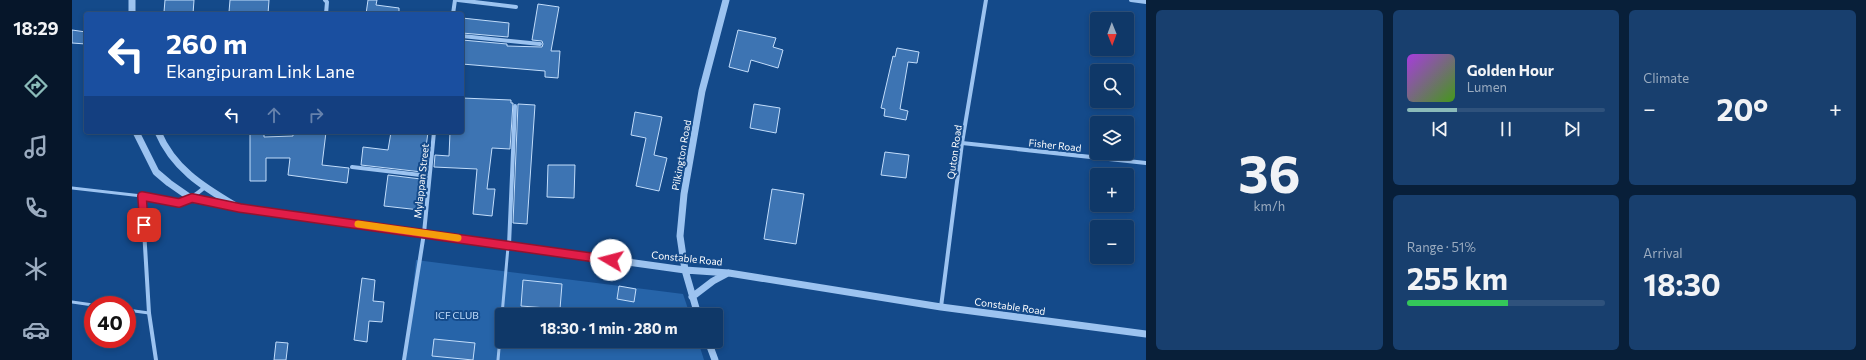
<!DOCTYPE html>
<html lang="en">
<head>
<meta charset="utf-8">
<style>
	:root { --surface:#0f3868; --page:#183f6e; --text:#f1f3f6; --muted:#9bacc0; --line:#2f527c; --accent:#8bbbb9 }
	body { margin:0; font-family:Commissioner,sans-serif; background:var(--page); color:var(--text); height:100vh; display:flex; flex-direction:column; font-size:15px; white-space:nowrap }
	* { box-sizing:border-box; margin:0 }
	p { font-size:13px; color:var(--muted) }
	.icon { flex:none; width:22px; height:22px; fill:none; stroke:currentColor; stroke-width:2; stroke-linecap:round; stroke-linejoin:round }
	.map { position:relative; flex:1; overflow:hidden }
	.side { display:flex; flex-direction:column; gap:10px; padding:10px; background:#081f39; width:720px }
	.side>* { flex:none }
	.banner { position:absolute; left:12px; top:12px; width:380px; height:122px; border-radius:4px; box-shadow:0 2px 6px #0003,0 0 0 1px var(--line); background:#1a4fa0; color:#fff; overflow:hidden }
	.needle { width:26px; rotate:179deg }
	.fabs { position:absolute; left:1018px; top:12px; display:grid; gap:8px }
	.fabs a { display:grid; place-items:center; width:44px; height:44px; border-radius:4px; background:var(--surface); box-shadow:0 2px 6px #0003,0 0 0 1px var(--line); font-size:20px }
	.speed { position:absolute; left:12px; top:296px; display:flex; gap:8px; font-size:20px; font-weight:700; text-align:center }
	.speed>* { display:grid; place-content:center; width:52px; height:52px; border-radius:50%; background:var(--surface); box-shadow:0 2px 6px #0003,0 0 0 1px var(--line); line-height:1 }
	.speed .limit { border:6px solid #d22; background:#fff; color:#111 }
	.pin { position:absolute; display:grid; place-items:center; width:34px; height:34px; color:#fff; margin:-17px; border-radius:8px; box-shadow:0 2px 6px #0006 }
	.me { position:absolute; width:44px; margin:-22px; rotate:278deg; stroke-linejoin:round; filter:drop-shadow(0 0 3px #0008) }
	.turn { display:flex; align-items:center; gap:14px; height:84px; padding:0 16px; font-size:18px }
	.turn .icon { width:52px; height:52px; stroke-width:2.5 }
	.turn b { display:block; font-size:28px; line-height:34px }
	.lanes { display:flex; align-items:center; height:38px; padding:0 16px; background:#0003; justify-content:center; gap:20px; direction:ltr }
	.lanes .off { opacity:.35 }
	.big { font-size:30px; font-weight:700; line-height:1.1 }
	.side .card { flex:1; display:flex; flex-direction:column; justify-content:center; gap:6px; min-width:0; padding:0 14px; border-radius:6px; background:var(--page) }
	.side .dial { align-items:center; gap:0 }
	.dial b { font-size:52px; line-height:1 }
	.song { display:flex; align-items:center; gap:12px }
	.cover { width:48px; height:48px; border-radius:6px; background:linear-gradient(135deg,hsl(280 70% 55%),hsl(100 70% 35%)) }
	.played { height:4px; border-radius:2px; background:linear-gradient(90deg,var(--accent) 25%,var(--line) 25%) }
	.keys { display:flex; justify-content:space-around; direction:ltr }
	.heat { display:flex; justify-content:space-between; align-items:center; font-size:22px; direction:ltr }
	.charge { height:6px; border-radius:3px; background:linear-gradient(90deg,#34c759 51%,var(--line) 0) }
	.side .tiles { flex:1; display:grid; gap:10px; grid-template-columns:repeat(3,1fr) }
	.card:first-child { grid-row:span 2 }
	.trip { position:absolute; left:423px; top:308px; width:228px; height:40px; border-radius:4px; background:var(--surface); box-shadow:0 2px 6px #0003,0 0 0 1px var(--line); font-weight:700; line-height:40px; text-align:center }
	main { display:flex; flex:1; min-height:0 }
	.tab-bar { display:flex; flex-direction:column; width:72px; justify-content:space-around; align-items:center; background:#06162a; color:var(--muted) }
	.tab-bar .icon { width:28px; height:28px }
	.tab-bar .selected { color:var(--accent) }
	.tab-bar b { font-size:18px; color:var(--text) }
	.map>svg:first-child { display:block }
	.green { fill:#2664a9 }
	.building { fill:#3d74b3; stroke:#c2ddfb }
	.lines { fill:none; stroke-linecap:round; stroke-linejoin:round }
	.service { stroke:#9cc3f0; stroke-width:3 }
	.minor { stroke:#9cc3f0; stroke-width:4 }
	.tertiary { stroke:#9cc3f0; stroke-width:7 }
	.route-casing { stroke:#92132f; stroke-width:10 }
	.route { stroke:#e11d48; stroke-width:7 }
	.slow { stroke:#f59e0b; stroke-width:7 }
	.labels { text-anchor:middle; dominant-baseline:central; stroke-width:4; stroke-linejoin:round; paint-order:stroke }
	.street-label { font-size:10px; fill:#fff; stroke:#144a8a }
	.park-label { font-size:10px; fill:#c2ddfb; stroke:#144a8a }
</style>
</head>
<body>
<main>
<nav class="tab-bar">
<b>18:29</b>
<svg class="icon selected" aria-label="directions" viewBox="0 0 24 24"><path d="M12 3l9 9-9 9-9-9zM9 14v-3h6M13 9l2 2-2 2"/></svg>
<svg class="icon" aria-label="music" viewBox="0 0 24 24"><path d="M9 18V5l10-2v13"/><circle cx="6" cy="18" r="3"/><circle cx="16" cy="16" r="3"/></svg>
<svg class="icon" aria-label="phone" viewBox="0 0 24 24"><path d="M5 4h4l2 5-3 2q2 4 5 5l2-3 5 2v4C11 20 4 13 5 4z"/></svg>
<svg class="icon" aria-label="climate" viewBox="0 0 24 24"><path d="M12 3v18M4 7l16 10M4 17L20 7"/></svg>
<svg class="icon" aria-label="car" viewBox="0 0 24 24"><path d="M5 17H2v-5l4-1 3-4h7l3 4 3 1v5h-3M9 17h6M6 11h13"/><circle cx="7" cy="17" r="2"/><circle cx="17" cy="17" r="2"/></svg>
</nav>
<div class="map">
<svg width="1074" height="360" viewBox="0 0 1074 360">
	<rect width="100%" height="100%" fill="#144a8a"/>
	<path class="green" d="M344,260L611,294L618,315H430V341H626L632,360H333Z"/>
	<path class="building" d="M93,0H122L121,14L92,12Z
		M158,0H197L196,14L157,12Z
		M296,0H305L304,5L327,8V14H294Z
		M466,4L487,7L479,51H488L486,78L473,77V71L390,64V40L435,44V46L470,47L471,44L470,41L460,40Z
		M390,18L437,23L436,37L390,33Z
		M0,30L14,32V44L0,43Z
		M666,30L704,38L701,47L711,50L706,68L679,60L676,72L657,67Z
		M825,48L847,52L845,63L836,62L828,109L836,111L834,120L812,116L813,109L809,108L821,56L823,57Z
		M390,98L439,100V103H441L438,149L420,148L415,189H423L420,216L401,214L405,169L362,167L363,155L377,156L378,132H390Z
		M446,104L463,105L455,224L441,223Z
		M682,104L708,108L704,133L678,128Z
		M563,112L590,117L582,155L595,158L587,191L564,186L574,138L559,135Z
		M221,132H254L250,165L277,168L275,183L216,175L218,158H194V181H178V134H192V137L221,136Z
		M319,132H356L353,155H356L355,167H351L350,172L289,165L291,147L316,150Z
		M813,152L837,155L834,178L809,175Z
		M476,165H503L502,198L475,197Z
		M316,175L349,179L347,189H351L348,210L312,206Z
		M700,189L732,194L724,244L692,239Z
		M290,278L303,280L301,301L312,302L310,322L297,321L295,342L282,340Z
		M451,280L490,284L488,309L449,306Z
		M547,286L564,289L562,302L545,299Z
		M362,339L403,343L401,360L360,356Z
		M204,342L216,343L214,360H202Z"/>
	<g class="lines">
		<path class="service" d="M0,188L70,196
			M0,302L21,305
			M55,310L77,313
			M426,360L436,247"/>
		<path class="minor" d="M253,0L255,2L254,14
			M386,0L444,7
			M1059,0L1074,2
			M381,14L383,0
			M390,36L468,44
			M890,143L1074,163
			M280,167L357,176
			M437,245L443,106
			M869,307L890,143L914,0
			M84,360L77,313L70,196C101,202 107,210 133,187
			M332,360L352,233L362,132"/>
		<path class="tertiary" d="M60,14V0
			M64,132L84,172L97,183L120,199L168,208L613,270L657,273L869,307L1074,334
			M86,132C101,168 130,186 162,205
			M620,297L641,281L656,273
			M626,315L613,270L608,236L612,194L630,91L654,0
			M636,341L643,360"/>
	</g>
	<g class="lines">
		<g class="route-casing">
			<path id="route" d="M72,225L70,196L107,203L120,198L168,208L539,260"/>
		</g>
		<use href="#route" class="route"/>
		<path class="slow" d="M286,224L386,238"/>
	</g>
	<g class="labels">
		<g class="street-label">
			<text transform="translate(983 145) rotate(6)">Fisher Road</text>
			<text transform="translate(882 152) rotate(-82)">Quton Road</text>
			<text transform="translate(609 155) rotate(-80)">Pilkington Road</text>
			<text transform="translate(349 181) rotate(-84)">Mylappan Street</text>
			<text transform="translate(615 258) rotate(6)">Constable Road</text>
			<text transform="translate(938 306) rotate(8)">Constable Road</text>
		</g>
		<g class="park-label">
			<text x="385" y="315">ICF CLUB</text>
		</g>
	</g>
</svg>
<div class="fabs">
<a><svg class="needle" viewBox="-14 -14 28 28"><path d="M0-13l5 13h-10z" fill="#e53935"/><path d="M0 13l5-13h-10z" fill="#9bacc0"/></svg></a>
<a><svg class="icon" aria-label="search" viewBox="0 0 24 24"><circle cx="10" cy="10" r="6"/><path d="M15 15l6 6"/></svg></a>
<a><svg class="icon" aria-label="layers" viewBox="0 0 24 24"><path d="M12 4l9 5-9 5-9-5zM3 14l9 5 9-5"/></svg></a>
<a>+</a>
<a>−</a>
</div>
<div class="speed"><div class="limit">40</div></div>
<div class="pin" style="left:72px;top:225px;background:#d93025"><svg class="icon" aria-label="arrive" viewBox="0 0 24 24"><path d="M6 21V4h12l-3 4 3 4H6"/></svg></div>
<svg class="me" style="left:539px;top:260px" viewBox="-20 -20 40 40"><circle r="19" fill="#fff"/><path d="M0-13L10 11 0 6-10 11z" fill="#e11d48"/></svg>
<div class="trip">18:30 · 1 min · 280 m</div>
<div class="banner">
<div class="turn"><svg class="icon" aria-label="left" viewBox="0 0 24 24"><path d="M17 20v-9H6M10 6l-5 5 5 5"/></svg><div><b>260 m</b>Ekangipuram Link Lane</div></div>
<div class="lanes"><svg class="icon" aria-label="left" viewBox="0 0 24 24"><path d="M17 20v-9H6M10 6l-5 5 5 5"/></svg><svg class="icon off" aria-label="ahead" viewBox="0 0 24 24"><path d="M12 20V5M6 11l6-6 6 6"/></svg><svg class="icon off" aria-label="right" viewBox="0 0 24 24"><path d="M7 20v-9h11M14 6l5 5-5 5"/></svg></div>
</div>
</div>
<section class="side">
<div class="tiles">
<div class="card dial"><b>36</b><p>km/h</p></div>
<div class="card">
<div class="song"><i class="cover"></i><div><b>Golden Hour</b><p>Lumen</p></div></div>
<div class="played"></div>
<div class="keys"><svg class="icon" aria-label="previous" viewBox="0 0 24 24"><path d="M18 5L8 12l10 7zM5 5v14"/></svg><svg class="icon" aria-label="pause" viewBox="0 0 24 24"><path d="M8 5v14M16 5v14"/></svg><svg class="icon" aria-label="next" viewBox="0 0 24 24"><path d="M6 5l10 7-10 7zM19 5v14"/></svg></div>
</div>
<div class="card"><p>Climate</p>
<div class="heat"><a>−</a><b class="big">20°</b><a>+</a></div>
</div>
<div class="card"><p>Range · 51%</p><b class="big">255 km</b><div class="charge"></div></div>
<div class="card"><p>Arrival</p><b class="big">18:30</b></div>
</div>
</section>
</main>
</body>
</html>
